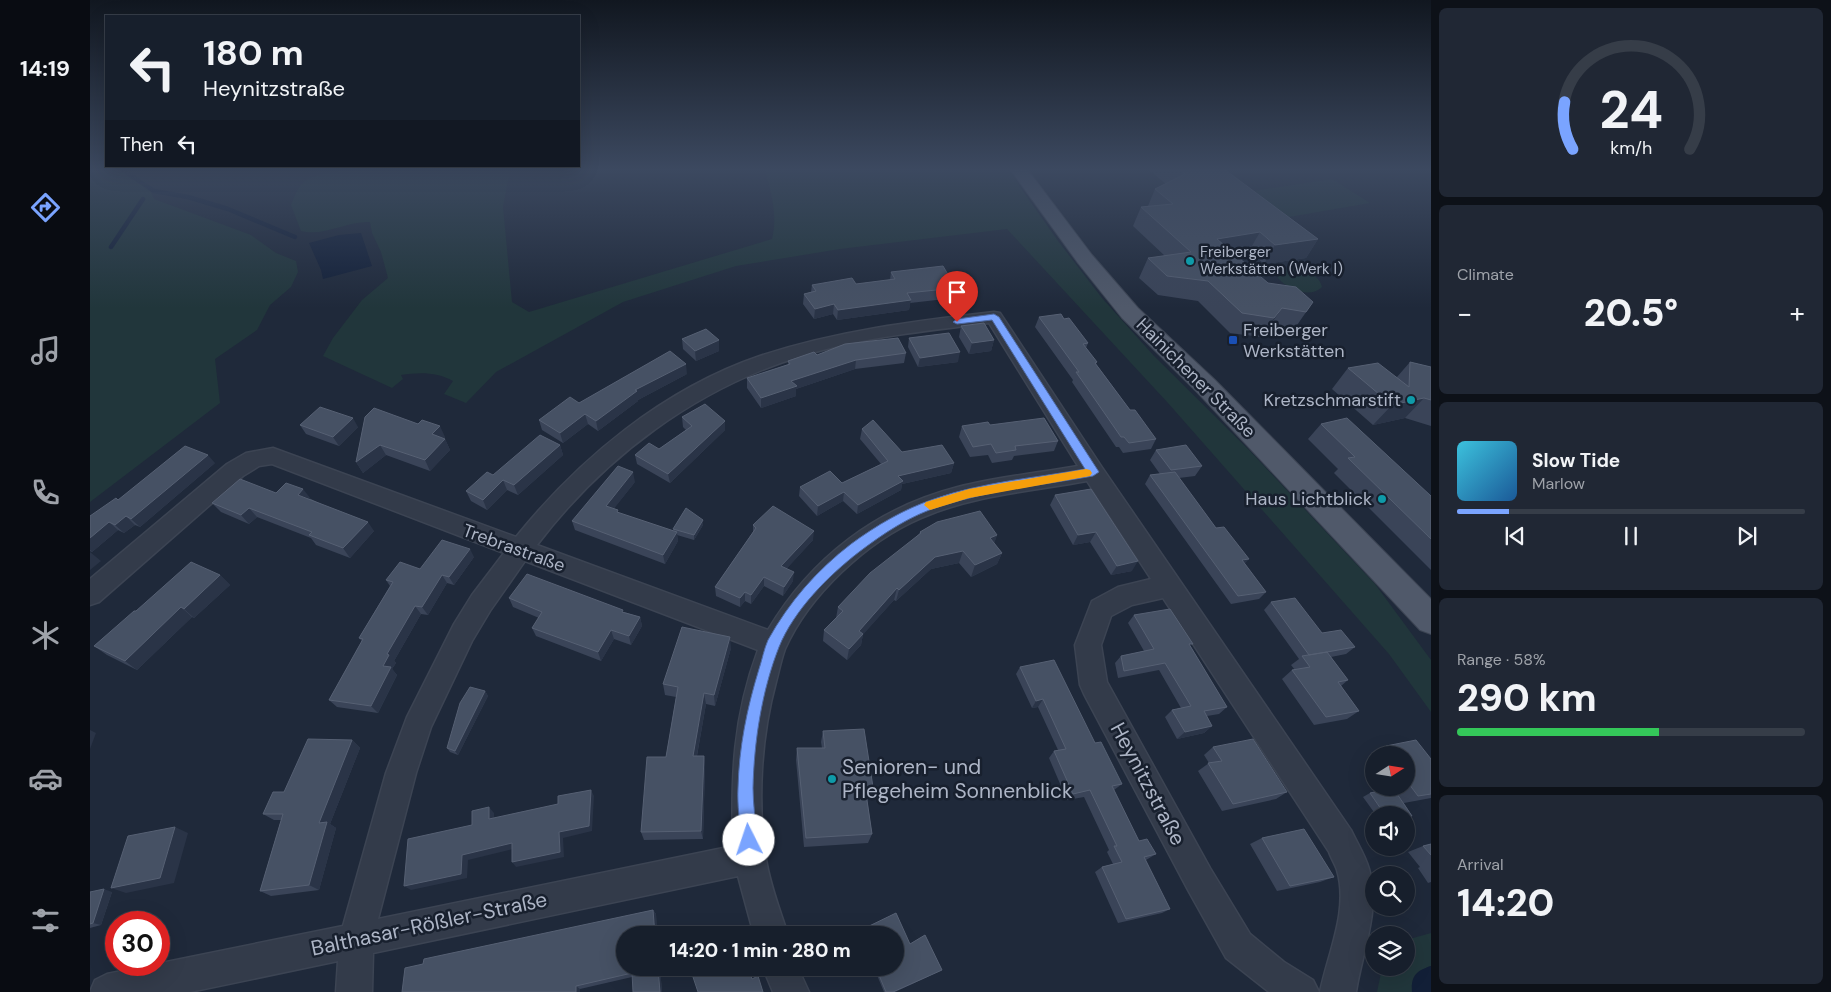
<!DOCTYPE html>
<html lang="en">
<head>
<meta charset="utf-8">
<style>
	:root { --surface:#171f2c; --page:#202734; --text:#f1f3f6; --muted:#9ea2a9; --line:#363d48; --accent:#7aa4ff }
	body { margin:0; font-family:"DM Sans",sans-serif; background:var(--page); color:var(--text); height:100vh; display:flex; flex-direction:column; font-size:19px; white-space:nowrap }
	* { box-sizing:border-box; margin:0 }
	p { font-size:16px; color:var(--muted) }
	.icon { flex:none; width:28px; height:28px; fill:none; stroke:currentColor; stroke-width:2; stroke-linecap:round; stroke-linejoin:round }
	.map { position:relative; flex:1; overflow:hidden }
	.drawer { display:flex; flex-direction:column; gap:8px; padding:8px; background:#0d1118; width:400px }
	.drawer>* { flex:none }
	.guide { position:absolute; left:15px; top:15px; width:475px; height:152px; border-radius:0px; box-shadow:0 5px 20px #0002,0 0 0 1px var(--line); background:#171f2c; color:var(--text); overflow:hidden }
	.needle { width:32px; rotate:78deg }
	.controls { position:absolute; left:1275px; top:746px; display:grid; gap:10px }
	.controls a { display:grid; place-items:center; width:50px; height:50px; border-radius:50%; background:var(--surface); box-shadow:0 5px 20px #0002,0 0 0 1px var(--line); font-size:25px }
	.speed { position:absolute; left:15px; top:911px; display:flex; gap:10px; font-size:25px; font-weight:700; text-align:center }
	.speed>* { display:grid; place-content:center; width:65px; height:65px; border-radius:50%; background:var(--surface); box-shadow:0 5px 20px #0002,0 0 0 1px var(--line); line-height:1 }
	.speed .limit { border:8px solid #d22; background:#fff; color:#111 }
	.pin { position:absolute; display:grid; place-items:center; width:42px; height:42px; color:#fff; margin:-51px -21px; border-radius:50% 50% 50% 0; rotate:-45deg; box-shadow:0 0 5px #0007 }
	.pin .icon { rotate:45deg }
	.me { position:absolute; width:55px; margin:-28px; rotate:356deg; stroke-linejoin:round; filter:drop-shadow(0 0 4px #0008) }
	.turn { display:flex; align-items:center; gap:18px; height:105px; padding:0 15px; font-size:22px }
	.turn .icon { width:65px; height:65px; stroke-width:2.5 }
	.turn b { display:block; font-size:35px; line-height:42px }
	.then { display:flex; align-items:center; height:48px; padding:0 15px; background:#0003; gap:10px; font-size:19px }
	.big { font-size:38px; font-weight:800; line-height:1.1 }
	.drawer .widget { flex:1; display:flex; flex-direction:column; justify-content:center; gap:8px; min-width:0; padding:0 18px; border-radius:8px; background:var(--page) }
	.drawer .dial { align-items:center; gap:0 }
	.dial svg { height:130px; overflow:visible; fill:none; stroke:var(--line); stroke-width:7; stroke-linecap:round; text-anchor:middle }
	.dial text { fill:var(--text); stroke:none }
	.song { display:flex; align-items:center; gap:15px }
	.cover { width:60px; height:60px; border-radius:8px; background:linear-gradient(135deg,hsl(190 70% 55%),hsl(210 70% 35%)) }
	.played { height:5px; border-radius:2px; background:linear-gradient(90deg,var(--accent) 15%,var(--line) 15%) }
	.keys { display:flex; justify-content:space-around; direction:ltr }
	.heat { display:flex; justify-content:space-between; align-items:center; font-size:28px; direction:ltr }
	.charge { height:8px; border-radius:4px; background:linear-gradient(90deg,#34c759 58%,var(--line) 0) }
	.trip { position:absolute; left:526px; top:926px; width:288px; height:50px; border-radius:25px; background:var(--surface); box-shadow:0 5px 20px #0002,0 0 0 1px var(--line); font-weight:800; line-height:50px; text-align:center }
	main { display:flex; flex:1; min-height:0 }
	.menu { display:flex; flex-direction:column; width:90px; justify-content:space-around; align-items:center; background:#090c12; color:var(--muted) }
	.menu .icon { width:35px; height:35px }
	.menu .active { color:var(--accent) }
	.menu b { font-size:22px; color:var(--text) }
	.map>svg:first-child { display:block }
	.green { fill:#21363b }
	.water { fill:#121f37 }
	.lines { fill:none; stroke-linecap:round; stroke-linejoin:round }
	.stream { stroke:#121f37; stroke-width:4.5 }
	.minor-casing { stroke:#3c4453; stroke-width:3 }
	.major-casing { stroke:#3c4453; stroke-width:2 }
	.minor { fill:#333b4a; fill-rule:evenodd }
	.major { fill:#50596a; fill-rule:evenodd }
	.wall { fill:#3a4458 }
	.shaded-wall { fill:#2a3447 }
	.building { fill:#465164; stroke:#566073 }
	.route { fill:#7aa4ff; stroke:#4f6ba6 }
	.slow { fill:#f59e0b }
	.culture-dot { fill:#0f9aa8; stroke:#18202e; stroke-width:2 }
	.transit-dot { fill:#1a4fb4; stroke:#18202e; stroke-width:2 }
	.labels { text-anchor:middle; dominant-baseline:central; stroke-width:5; stroke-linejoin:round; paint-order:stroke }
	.far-poi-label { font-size:15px; fill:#adb5c6; stroke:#18202e; text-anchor:start }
	.poi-label { font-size:18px; fill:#adb5c6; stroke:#18202e; text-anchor:end }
	.street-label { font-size:18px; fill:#adb5c6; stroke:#18202e }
	.near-poi-label { font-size:21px; fill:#adb5c6; stroke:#18202e; text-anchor:start }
	.near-street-label { font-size:21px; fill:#adb5c6; stroke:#18202e }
</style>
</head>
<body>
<main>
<nav class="menu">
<b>14:19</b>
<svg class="icon active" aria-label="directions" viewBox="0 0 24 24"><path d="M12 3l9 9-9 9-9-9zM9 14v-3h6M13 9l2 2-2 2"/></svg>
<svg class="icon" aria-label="music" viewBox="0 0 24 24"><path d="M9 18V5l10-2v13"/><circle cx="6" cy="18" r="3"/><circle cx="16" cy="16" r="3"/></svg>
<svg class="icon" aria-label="phone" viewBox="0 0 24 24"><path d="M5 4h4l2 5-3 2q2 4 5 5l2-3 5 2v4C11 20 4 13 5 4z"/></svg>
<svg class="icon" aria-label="climate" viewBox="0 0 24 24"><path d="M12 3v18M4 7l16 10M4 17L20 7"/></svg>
<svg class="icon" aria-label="car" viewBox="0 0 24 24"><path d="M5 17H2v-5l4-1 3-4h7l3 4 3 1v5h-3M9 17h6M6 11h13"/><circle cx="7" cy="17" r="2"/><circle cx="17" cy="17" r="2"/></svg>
<svg class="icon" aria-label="filters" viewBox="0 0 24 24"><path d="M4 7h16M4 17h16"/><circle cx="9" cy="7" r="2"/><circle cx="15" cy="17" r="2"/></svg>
</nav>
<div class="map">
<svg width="1341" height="992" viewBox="0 0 1341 992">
	<rect width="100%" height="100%" fill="#1f293a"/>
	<path class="green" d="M0,169H29L56,182L64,199L161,235L186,253L206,261L208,272L201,287L180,305L167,330L125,359L130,403L0,502Z
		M295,169H418L420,170L413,207L422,302L439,312L682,239C688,215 681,193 675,169H920L930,187L968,241L1012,298L1064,356L1160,451L1285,584L1341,660V712L1299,654L1078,403L917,229L750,249L646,266L533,302L406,372L376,403L354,394L363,381C347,372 330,372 311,375L313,379L302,388L233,356L243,338L272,300L298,278L291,252L282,233L280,222C257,221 233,237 211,231L201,205C204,198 207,188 214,182C229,169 275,170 295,169Z
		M1242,179L1280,203L1199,217L1163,191Z
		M1197,269C1209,270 1229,272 1232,287C1220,299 1197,289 1188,278V274Z
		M1341,933V966C1326,971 1321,976 1322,992H1287L1292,968H1316V940Z"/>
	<path class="water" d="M271,233L282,266L233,279L231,270L219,243L249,235Z
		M1341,966V992H1322C1321,976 1326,971 1341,966Z"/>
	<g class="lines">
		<path class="stream" d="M31,169L64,191L98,197L138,209L205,237
			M21,247L53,199"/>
		<g class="minor-casing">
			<path id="minor" d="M904,312L910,313L1011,466L1261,830C1267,843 1275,855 1279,869C1291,910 1272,952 1266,992H1230C1238,953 1259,910 1247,870C1245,864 1241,858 1239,852L1073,598L1042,605L1021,616L1011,645L1017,682L1120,868L1160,934L1194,962L1223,980L1229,992H1179L1136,958L1098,890L994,694L990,685L985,645L1002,601L1028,587L1061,579L997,481C942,491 884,495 831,518C777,541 719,595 695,649C691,660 689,671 686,682C671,737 667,802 676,859C680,885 690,910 698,935H664L648,876L283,953L282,992H246L248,961L100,992H0L5,980L17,974L253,926L296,773L317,717L364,624L382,595L414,553L182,464L169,466L153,476L9,602L0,605V579L137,464L156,453L183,448L426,537C489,459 573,389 670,356C746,331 825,321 904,312ZM899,323L988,466C948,473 907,477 868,487C786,508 721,558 678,630L447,545C514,457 606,388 712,356C772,337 836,331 899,323ZM435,561L668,650C643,717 641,776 643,846L288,919L326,773L341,727L382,641L400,611Z
				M673,968H708L719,992H683Z"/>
		</g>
		<g class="major-casing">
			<path id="major" d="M920,169H937L1002,255L1048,308L1125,380L1341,599V634L1330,630L1107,392L1032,318L988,263Z"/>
		</g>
		<use href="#minor" class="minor"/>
		<use href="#major" class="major"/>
	</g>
	<path class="wall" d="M1058,169H1134L1228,239L1216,258L1174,264L1159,251L1144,254L1178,283L1223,302L1203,331L1179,327L1171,337L1140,333L1108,301L1068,295L1049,278L1058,258L1075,256L1043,226L1051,207L1058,206L1065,189L1076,184Z
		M801,272L866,288L864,298L820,303L819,310L747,320L743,314L724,319L713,304L714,294L721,292L722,285L766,284L800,280Z
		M949,317L974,319L998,343L996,348L1007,362L1006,364L1040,410L1066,439L1061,449L1033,453L1029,447H1026L982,382L983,380L945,327Z
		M871,326L904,340L901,351L879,354L869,337Z
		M819,338L868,362L828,367L818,347Z
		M592,339L629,351L606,361L593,349Z
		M816,353L814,363L765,369L706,389V396L671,408L657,388V378L698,365V361L727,355Z
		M1320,362L1341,367V426L1315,418L1283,425L1242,389L1258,368L1307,377Z
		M597,374L548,400V401L508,431L498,424L473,443L452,430L449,420L489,403Z
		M275,417L355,437L353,439H355L360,450L340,471L296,455L273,473L266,462Z
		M592,417L635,430L580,483L547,464L545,455L569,449L596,430L593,427Z
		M1231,424L1341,496V570L1244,473L1248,469L1218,439Z
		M210,425L268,427L249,446L216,434Z
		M900,425L968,441L964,451L924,456L922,460L902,463L898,455L880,457L869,437L872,426Z
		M772,429L812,452L864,463L861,473L812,484L811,490L767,514L753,501L727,516L709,496L710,487L752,483L791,464L770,439Z
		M470,445L473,455L428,495L417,490L397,510L381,501L376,491L403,475Z
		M1066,450L1112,466L1105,476L1089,478L1126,528L1155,564L1176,592L1169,599L1141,604L1055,484L1060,475L1070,474L1060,460Z
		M125,463L50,527L45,525L34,533L28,530L2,552L0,551V516L28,500Z
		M545,482L524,508L529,513L584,531L583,529L613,520V525L604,540L587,535L588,541L575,564L485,530L482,521Z
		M1001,489L1042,571L1021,575L1000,542L983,545L960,505L965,495Z
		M186,493L221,499L284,531L260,558L226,545L221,538L167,517L159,524L131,512L122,503Z
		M663,525L723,540L696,569L703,581L693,596L674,586L661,604L655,601L650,607L626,596L625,587L663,532Z
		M830,532L907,535L904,543L912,553L907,564L881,577L869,563L841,569L806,601L804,600L773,634L771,645L757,660L733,641L734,630L746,618L748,607L829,534Z
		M384,557L364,585L357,583L338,615L331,614L304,661L306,663L302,669L307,675L288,713L247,707L239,700L272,641L269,638L300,586L296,580L330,569Z
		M130,575L140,585L104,618L102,617L47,670L17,655L4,646L46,611Z
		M419,598L534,612L550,617L552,626L541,645L524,639L511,661L446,636L442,628L449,618L423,607Z
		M1181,602L1232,633L1265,647L1256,654L1241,657L1258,680L1251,686L1269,711L1257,719L1224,725L1192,679L1202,670H1205L1201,665L1209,659L1174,610Z
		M1044,615L1100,646L1137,707L1129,714L1117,716L1122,726L1114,733L1087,739L1075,717L1082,710L1091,708L1069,670L1028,678L1025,663L1031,656L1054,651L1038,623Z
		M641,648L625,706L616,704L607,756H614L615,766L613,839L554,840L551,832L576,757L586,697L575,695L573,684Z
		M930,667L1005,743L1032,784L1024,790L1049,841L1066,854L1056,860L1080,909L1072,913L1028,923L1005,872L1012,867L1023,864L1017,852L1019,850L994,797L977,800L959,758L964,751L968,750L948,707L942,708L926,674Z
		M395,691L398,696L368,755L360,752L357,748Z
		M733,731L783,787L779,798H777L782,834L778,843L714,847L706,760L707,748H732L731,742Z
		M262,740L270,748L240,824L246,828L229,890L181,896L170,891L191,820H184L173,814L194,792Z
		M1296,746L1341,759V798L1314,803L1322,816L1316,818V815H1286L1273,797L1280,793L1303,788H1302H1316V755H1284L1283,754Z
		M1123,747L1197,792L1186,799L1132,811L1108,771L1119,763L1114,755Z
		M1172,838L1244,877L1230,882L1187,891L1160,844Z
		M1341,844V882L1338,883L1328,868L1330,867L1318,852L1333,846Z
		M0,892H22L11,925L0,928Z
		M563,910L566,914L567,935H535V968H570L572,992L542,977L490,989L312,992Z
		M806,913L820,944L835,935L852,970L850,971L805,992H794L784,968H805V935H771L770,932L771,930Z"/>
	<path class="shaded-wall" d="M1170,232L1159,251L1117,258L1127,239Z
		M1228,239L1216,258L1174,264L1185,245Z
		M821,300L819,310L747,320L748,310Z
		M744,304L743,314L724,319L725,309Z
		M1192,308L1179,327L1171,337L1184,318Z
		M629,340V351L606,361L605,351Z
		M904,340L901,351L879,354L882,343Z
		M870,352L868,362L828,367L830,358Z
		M766,360L765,369L706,389V396L671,408V398L701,381Z
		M596,364L597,374L548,400V401L508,431L506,421L545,390Z
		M1334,398L1315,418L1283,425L1302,405Z
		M495,414L498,424L473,443L470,433Z
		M263,418L268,427L249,446L243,437Z
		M635,421V430L580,483L578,474Z
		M350,426L355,437L347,445L342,434Z
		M355,439L360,450L340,471L335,460Z
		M290,445L296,455L273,473L266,462Z
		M470,445L473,455L428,495L424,485Z
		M118,455L125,463L50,527L41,519Z
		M864,463L861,473L812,484L811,490L767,514L768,505L808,476Z
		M543,472L545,482L519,515L516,506Z
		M413,480L417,490L397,510L393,500Z
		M213,489L221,499L208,495Z
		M754,492L753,501L727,516L728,506Z
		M159,508L167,517L159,524L151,515Z
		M36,516L45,525L34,533L25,525Z
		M613,520V525L604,540V535Z
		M19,522L28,530L2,552L0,550V538Z
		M278,522L284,531L260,558L253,548Z
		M724,531L723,540L691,575V566Z
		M587,532L588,541L575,564L573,555Z
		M1006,532L1000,542L983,545L988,535Z
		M907,535L903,547L900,538Z
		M380,549L384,557L364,585L359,577Z
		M873,551L869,563L841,569L806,601L809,590L845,557Z
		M0,552L11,561L0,570Z
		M912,553L907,564L881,577L885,565Z
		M1159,559L1152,567V560Z
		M1048,561L1042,571L1021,575L1027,566Z
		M704,572L703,581L693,596L694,587Z
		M130,575L140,585L104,618L94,609Z
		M352,575L357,583L338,615L332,607Z
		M674,577V586L661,604V595Z
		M807,588L804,600L771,637L773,634L771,645L757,660L759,649L769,631Z
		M655,592V601L650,607V598Z
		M325,606L331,614L304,661L306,663L302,669L307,675L288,713L281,706L297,654Z
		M91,607L102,617L47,670L35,661Z
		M550,617L552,626L541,645L539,636Z
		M521,630L524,639L511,661L508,652Z
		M640,637L641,648L625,706L624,695Z
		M395,691L398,696L368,755L365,751Z
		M614,693L616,704L605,766L603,756Z
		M953,699L948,707L942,708L946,701Z
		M1122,726L1114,733L1087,739L1095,732Z
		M0,730L6,733L0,749Z
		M262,740L270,748L240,824L246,828L229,890L219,885L229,823Z
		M614,756L615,766L613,839L611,831Z
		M501,790L504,796L502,831L473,838L474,857L426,867L422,862L469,832Z
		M399,807L404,813V825L399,819Z
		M85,827L98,833L84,883L36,893L21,888Z
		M422,843L427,848L378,860L377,878L321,890L314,886L372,855Z
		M14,889L22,892L11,925L3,923Z
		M563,910L566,914L567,935H565Z
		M568,968H570L572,992H570Z
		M852,970L850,971L805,992H803Z
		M486,986L490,989V992H486Z"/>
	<path class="building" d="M1088,169H1134L1228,239L1185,245L1170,232L1127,239L1178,283L1206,287L1223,302L1216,312L1192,308L1184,318L1152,313L1118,281L1077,276L1058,258L1101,252L1051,207L1083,204L1065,189L1095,174Z
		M853,266L866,288L817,293L821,300L748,310L744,304L725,309L714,294L726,291L722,285L762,278L766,284L805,279L801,272Z
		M971,314L974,319L979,318L998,343L993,344L1007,362L1005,363L1040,410H1045L1066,439L1039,443L1034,437H1031L986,372H989L949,317Z
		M894,323L904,340L882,343L871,326Z
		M616,329L629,340L605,351L592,339Z
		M859,333L870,352L830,358L819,338Z
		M808,338L816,353L766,360L701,381L707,386L671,398L657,378L700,364L698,361L724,352L727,355L755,344Z
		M580,351L596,364L545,390L547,391L506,421L495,414L470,433L449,420L480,397L489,403Z
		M1320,362L1341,367V400L1334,398L1302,405L1258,368L1288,363L1319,387Z
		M615,404L635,421L578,474L545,455L559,443L569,449L602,426L592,417Z
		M230,407L263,418L243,437L210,425Z
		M284,408L328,424L332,420L350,426L342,434L355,439L335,460L290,445L266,462L275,417Z
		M954,418L968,441L925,446L926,450L906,453L901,444L883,447L872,426L898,422L900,425Z
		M1257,418L1341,496V539L1258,458L1265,457L1231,424Z
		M783,420L812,452L852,445L864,463L808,476L813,481L768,505L754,492L728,506L710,487L740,471L752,483L798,461L772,429Z
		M450,435L470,445L424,485L413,480L393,500L376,491L397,472L403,475Z
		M1096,445L1112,466L1081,470L1066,450Z
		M95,446L118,455L41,519L36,516L25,525L19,522L0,538V516L26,498L28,500Z
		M528,466L543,472L516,506L528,510L527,512L587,532L573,555L482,521Z
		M1085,472L1126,528L1134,527L1159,559L1152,560L1176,592L1148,596L1060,475Z
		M150,479L186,493L196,483L213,489L208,495L278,522L253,548L219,535L222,532L159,508L151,515L122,503Z
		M1001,489L1048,561L1027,566L1006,532L988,535L965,495Z
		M683,506L724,531L691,566L704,572L694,587L674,577L661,595L655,592L650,598L625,587L666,528L663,525Z
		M596,508L613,520L604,535L583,529Z
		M890,511L907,535L900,538L912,553L885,565L873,551L845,557L809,590L807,588L769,631L773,634L759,649L734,630L753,611L748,607L780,573L831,533L830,532L847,522Z
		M352,540L380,549L359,577L352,575L332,607L325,606L297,654L299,655L293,666L301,667L281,706L239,700L273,639L269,638L303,582L296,580L310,562L330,569Z
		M101,562L130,575L94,609L91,607L35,661L4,646L44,611H46Z
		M437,574L533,610L532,612L550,617L539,636L521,630L508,652L442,628L452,612L419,598Z
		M1205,598L1232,633L1251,630L1265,647L1237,652L1219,655L1181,602Z
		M1080,609L1103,644H1099L1137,707L1114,711L1122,726L1095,732L1082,710L1101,706L1075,663L1034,671L1031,656L1064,649L1044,615Z
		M592,627L640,637L624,695L614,693L603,756H614L611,831L551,832L557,757H576L588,687L573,684Z
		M1237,652L1258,680L1248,682L1269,711L1236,717L1202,670L1220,667L1212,656Z
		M964,660L1005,743L1011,742L1032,784L1022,786L1049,841L1057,839L1066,854L1054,857L1080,909L1036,919L1012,867L1032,862L1024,846H1027L1000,790L983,794L964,751L976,749L953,699L946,701L930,667Z
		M380,687L395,691L365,751L357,748L370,703Z
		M774,729L783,787H775L782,834L716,838L707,748H735L733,731Z
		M218,739L262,740L229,823L237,822L219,885L170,891L193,814H173L183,792H194Z
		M1163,739L1197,792L1143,804L1118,763L1132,761L1123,747Z
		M1326,740L1341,759V794L1328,796L1316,780V755H1302L1296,746Z
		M1303,788L1322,816L1316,817V815H1295L1280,793Z
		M501,790L499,826L469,832L470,852L422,862V843L372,855L371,874L314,886L318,839L382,825V811L399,807V819L468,804V796Z
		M85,827L70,878L21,888L38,836Z
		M1214,829L1244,877L1200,886L1172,838Z
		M1341,844V855L1333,846Z
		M14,889L3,923L0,924V892Z
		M563,910L565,935H535V968H568L570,992H543L542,973L486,986V992H312L315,968L333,964L334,959Z
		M806,913L820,944L835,935L852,970L803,992H796L786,968H805V935H773L771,930Z
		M600,968H658L662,979L668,976L673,992H608Z"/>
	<linearGradient id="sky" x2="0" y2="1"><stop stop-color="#111720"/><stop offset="0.55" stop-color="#3c4960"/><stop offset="1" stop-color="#3c4960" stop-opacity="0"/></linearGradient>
	<rect width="1341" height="308" fill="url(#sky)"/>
	<path class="route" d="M904,314L909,317L1009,472L1003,476C953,485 900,490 851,506C821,515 794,533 769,552C738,576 704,610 689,647C672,690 664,741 663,788C663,805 666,823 667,840L665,846L659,848L654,846L651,840C650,823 647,805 648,788C649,747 657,708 669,669C672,660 674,649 678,640C699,602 727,570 761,544C787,525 814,509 844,499C892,482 945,478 995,469L902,320L867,324L863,322L867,319Z"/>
	<path class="slow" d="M996,469L1000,470L1002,473L1000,476L879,498L840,510L834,505L836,502L879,489Z"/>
	<g class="culture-dot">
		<circle cx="1100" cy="261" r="5"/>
		<circle cx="1321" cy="400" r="5"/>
		<circle cx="1292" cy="499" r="5"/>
		<circle cx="742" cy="779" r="5"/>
	</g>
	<rect class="transit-dot" x="1138" y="335" width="10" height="10" rx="2.5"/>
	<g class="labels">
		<g class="far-poi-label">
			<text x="1110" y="252">Freiberger<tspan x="1110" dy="17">Werkstätten (Werk I)</tspan></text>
		</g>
		<g class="poi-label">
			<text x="1153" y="330" text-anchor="start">Freiberger<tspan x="1153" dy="21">Werkstätten</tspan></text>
			<text x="1311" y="400">Kretzschmarstift</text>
			<text x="1282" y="499">Haus Lichtblick</text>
		</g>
		<g class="street-label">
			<text transform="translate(1106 378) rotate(45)">Hainichener Straße</text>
			<text transform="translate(424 548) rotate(20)">Trebrastraße</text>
		</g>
		<g class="near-poi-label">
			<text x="752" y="767">Senioren- und<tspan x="752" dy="24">Pflegeheim Sonnenblick</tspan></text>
		</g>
		<g class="near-street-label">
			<text transform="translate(1058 784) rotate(62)">Heynitzstraße</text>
			<text transform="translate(339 924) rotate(-12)">Balthasar-Rößler-Straße</text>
		</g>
	</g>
</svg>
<div class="controls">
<a><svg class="needle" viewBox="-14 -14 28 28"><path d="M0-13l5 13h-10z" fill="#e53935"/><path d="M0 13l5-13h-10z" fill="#9ea2a9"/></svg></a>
<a><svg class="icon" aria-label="sound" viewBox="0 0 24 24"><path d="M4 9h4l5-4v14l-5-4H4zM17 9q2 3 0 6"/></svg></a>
<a><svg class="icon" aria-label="search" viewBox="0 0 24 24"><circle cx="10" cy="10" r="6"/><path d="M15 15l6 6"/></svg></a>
<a><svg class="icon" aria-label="layers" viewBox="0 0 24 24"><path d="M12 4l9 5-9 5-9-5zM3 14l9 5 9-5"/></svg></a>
</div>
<div class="speed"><div class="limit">30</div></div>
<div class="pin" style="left:867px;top:322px;background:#d93025"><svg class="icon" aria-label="arrive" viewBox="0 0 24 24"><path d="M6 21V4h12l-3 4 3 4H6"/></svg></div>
<svg class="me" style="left:659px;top:840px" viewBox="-20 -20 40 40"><circle r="19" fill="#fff"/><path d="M0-13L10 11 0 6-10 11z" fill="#7aa4ff"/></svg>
<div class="trip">14:20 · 1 min · 280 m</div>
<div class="guide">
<div class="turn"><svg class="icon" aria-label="left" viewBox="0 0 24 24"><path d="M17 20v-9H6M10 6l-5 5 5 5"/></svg><div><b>180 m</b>Heynitzstraße</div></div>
<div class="then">Then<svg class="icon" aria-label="left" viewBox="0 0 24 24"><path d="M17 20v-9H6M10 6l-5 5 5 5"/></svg></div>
</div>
</div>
<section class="drawer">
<div class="widget dial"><svg viewBox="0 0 100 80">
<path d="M14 69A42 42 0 1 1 86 69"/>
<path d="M14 69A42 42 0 0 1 9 40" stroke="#7aa4ff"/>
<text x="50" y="56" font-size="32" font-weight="700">24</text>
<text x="50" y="72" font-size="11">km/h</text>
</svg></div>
<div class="widget"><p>Climate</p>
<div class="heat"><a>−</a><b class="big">20.5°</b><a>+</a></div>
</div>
<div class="widget">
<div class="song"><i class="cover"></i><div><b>Slow Tide</b><p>Marlow</p></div></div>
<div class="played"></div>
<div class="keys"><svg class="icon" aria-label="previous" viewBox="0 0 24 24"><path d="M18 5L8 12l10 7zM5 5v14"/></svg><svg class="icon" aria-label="pause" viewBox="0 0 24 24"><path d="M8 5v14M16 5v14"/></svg><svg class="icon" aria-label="next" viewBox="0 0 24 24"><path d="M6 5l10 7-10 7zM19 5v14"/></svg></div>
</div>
<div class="widget"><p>Range · 58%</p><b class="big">290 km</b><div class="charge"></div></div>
<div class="widget"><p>Arrival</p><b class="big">14:20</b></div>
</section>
</main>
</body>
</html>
